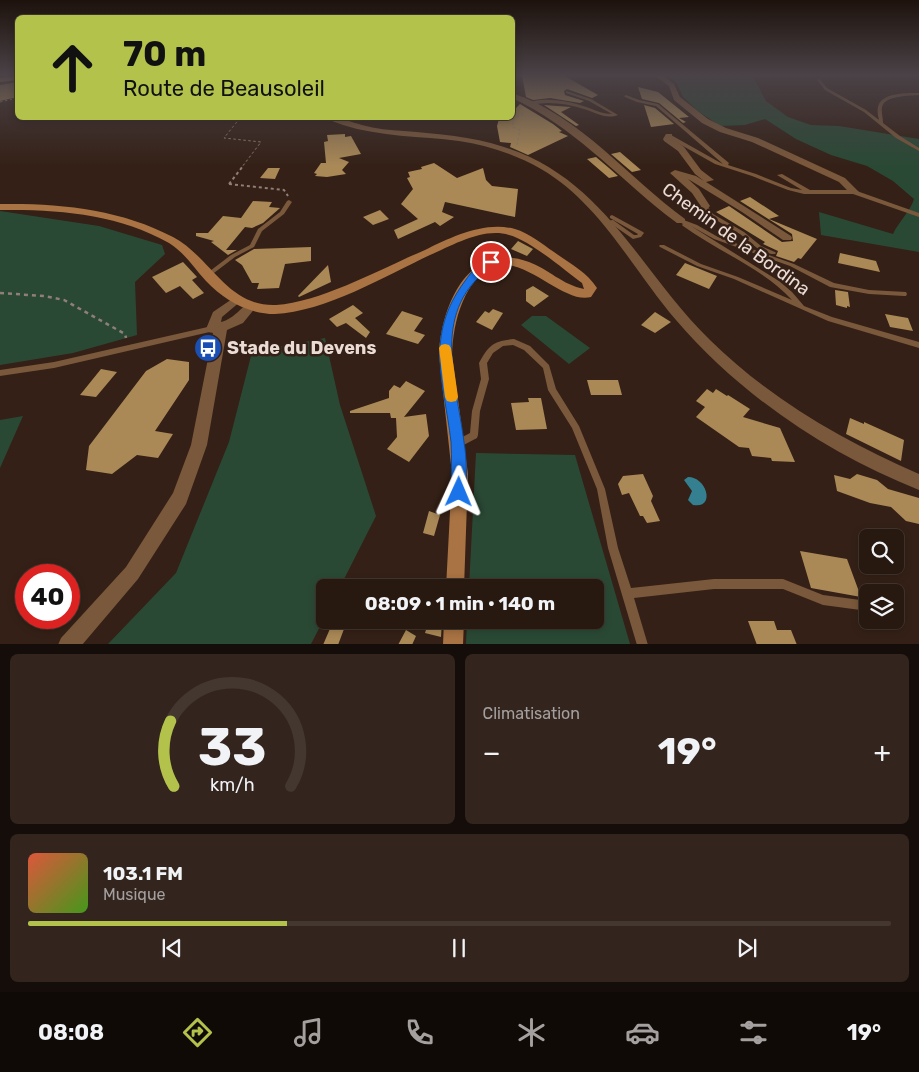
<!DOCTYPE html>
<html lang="fr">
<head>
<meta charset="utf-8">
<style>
	:root { --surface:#271810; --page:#33251e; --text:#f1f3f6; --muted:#a4a09f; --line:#433730; --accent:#b3c24b }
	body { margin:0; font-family:Rubik,sans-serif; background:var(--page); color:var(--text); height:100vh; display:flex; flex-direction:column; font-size:19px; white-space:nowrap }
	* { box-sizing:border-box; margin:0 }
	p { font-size:16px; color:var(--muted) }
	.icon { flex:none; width:28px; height:28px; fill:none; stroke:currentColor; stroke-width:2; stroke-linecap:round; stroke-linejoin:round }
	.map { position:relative; height:644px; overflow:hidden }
	.sheet { display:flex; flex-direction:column; gap:10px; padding:10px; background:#150d09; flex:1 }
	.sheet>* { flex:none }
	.top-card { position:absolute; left:15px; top:15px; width:500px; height:105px; border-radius:8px; box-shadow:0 2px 8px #0003,0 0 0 1px var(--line); background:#b3c24b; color:#111; overflow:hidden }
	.buttons { position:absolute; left:859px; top:529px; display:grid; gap:10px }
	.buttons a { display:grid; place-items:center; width:45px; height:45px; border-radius:8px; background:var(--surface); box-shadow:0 2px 8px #0003,0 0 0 1px var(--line); font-size:25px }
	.speed { position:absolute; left:15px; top:564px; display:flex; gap:10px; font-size:25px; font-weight:700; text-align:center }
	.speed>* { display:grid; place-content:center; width:65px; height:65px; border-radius:50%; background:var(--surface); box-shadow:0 2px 8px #0003,0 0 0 1px var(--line); line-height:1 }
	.speed .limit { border:8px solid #d22; background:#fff; color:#111 }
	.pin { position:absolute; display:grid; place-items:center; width:42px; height:42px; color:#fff; margin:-21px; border:2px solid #fff; border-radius:50%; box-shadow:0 1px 5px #0007 }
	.me { position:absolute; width:55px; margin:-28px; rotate:1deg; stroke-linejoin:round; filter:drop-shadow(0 0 4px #0008) }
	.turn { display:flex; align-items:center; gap:18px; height:105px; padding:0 25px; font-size:22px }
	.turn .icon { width:65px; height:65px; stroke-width:2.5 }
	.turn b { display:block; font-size:35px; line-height:42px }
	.big { font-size:38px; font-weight:700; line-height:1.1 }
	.sheet .widget { flex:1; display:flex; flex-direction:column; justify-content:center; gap:8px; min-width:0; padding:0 18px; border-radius:8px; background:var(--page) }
	.sheet .dial { align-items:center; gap:0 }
	.dial svg { height:130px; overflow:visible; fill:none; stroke:var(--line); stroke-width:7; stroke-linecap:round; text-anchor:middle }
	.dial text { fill:var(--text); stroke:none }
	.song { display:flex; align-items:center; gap:15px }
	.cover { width:60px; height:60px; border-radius:8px; background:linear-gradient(135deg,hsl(10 70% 55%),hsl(100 70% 35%)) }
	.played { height:5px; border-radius:2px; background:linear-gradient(90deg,var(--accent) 30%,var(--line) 30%) }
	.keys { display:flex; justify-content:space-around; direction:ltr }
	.heat { display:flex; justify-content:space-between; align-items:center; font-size:28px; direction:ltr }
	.sheet .tiles { flex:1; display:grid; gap:10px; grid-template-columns:1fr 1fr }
	.widget:last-child { grid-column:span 2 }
	.trip { position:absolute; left:316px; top:579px; width:288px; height:50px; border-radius:8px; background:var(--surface); box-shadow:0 2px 8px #0003,0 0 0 1px var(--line); font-weight:700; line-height:50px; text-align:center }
	.tab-bar { display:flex; height:80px; justify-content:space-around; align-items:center; background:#100a06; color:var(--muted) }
	.tab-bar .icon { width:35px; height:35px }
	.tab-bar .current { color:var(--accent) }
	.tab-bar b { font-size:22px; color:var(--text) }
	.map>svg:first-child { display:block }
	.green { fill:#2a4935 }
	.water { fill:#348091 }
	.building { fill:#aa8957 }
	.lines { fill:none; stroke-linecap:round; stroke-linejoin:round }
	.path-far2 { stroke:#907f77; stroke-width:1; stroke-dasharray:2.5 2.5; stroke-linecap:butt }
	.path-far1 { stroke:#907f77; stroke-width:2; stroke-dasharray:3 3; stroke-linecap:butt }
	.path { stroke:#907f77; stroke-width:2.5; stroke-dasharray:4 4; stroke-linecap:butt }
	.lane { fill:#7a583b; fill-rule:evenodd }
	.street { fill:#7a583b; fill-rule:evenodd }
	.secondary { fill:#a97343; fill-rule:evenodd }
	.primary { fill:#ce8748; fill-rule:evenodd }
	.route { fill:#1a73e8; stroke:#114b97 }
	.slow { fill:#f59e0b }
	.labels { text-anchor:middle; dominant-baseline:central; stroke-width:5; stroke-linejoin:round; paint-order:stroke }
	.street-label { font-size:18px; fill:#eadcd5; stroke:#342016 }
	.poi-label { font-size:18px; font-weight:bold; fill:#eadcd5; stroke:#342016; text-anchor:start }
</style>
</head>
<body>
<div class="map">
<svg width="919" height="645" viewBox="0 0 919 645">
	<rect width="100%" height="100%" fill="#342016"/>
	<path class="green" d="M666,75H747L753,77L766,101L788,117L811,125L839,126L919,139V252L821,235L819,212L893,234C899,221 910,212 914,199L893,181L867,166L831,155L796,139L765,119L745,125L720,126L698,111L683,97L677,83Z
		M0,211L99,226L162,245L165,254L135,282L137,335L73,353L0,365Z
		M532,316H546L590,348L569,364L521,325Z
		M325,338L340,405L376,516L340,587L325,588V617L311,644H108L176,573L229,442L252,352Z
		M23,416L0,468V420Z
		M476,453L575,455L630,644H466L467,620H595V588L469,587Z"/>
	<path class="water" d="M688,477C707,477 716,509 693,505L688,500L692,491L684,480Z"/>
	<path class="building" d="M522,75H563L598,95L592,98L567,89L564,91L565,95L584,101L580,103L550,98L533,100L526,97Z
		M18,82V97L0,101V85Z
		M638,87L658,92L689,117L679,118L686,122L683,123L659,103L642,99Z
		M520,104L553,124L562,131L559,132L568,136L528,155L510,147L511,143L500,142L497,126L499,119H512V108H516Z
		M544,105L571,107L561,112L579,125L576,126Z
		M644,105L655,108L674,124L651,127Z
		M345,134V137L351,136L361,154L339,158L349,162L342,170L346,174L327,177L315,176L317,174L314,173L321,163H326L324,142L328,141L327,135Z
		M620,152L641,170L632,172L611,154Z
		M596,157L609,168L618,176L609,178L587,159Z
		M434,163L457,178L483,168L486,180L492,186L518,189L515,217L445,202L442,212L454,217L440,226L435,222L398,239L394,230L418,219L401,204L413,189L407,178L410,177L408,172L422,169L421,167Z
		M268,168H280L275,179L260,178Z
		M750,197L779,216L769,219L817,239L801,259L798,258L794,262L776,256L778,251L763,244L765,242L716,212L729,206L782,242L793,241L792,234L740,201Z
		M253,201L272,202L269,207L280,208L263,223L252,228L245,227L226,250H237L228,255L211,242L214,241L196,236V233H208L223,216L241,218Z
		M380,210L389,219L373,225L363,217Z
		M518,241L533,249L527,256L511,249Z
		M311,247V261L285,264L279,288L257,289L259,283H252L242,265L235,260L254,249Z
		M840,253L876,261L880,272L838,263Z
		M183,262L197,277L192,280L204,293L193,299L180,286L166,293L152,277Z
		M685,263L717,276L709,289L676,275Z
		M328,265L331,282L299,297L298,296Z
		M533,286L549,296L534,307L526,301V290Z
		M835,290L848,292L850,307L847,306V308L836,305Z
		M353,305L363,313L355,318L370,332L366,338L346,323L337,327L329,319Z
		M493,309L503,313L492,330L476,322L485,311L489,313Z
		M402,311L423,318L414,331L425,335L418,344L386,334Z
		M655,312L671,322L655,333L641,325Z
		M885,314L908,318L913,331L890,327Z
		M167,359L189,362V380L155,431L173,434L158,458L137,455L112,474L86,470L89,446L146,371Z
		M101,369L117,372L96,397L80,395Z
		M587,380H618L622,395H591Z
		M406,381L425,391L404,417L426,414L429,436L409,462L387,449L397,437L396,418H391L390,413H350V411L389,398V391L394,385L400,388Z
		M707,389L713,393L716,389L727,396L728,395L750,409L743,417L780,428L795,462L772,461L771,458L752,456L749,448L739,447L696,417L705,407L696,401Z
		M528,398H541L547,429L516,430L511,403L529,402Z
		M850,418L864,424V422L904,440L901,461L846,434Z
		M643,474L653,496L651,501L660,521L647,523L643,516H640L629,493L622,495L618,484L623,476Z
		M857,474L877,480L888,489L919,498V524L906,521L891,507L870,503L837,491L834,475L850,479Z
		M429,511L440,515L434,536L423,533Z
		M800,551L847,559L861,597L811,588Z
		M429,620H442L441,637L425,633Z
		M748,621H774L777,630H791L797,645H757Z
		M332,624L344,629L338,645H323Z
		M406,630L416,636L412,645H398Z"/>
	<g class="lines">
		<path class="path-far2" d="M910,75L919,77
			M0,102L18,98
			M240,118L224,138L261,142L242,167
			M517,145L520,130L513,127V119L525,113"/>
		<path class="path-far1" d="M229,184L243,166
			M229,184L284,190L288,196"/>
		<path class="path" d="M0,293L44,296L64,300L125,334L126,338"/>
		<path class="lane" d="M818,79H820L827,88L866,110L879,120C878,116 877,111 878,107C881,92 908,93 919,93V95C910,96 885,95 882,107C881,111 883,118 883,123L900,136L919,148V151L896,138L864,112L825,90L817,80Z
			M566,91L591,99L618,115C606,120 595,112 584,109C572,105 560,103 548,103C541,103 534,105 528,103C543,96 574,102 589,108C597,111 604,114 612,114L589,101L566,93Z
			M626,95L639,100L658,104L729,163L728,165L756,174L791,188L802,190L777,175L782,174L810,190H854L919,213V217L853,194H804L788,190L752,176L715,164L667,137V135H671L719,162L723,164L656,106L637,102L625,97L624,96Z
			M289,200L292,202L284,214L262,231L254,247L235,257L210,276H206L205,275L206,274L231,255L250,245L258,229L280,212L287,201Z
			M705,204L707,205L713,214L744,232L761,246L775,252L776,253L775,254H771L757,248L740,234L709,216L702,206Z
			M612,215L643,232L644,233L641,237L633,239L610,223H604V221L613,220L634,235H637L638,234L610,218V216Z
			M681,219L697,225L718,237L794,264L834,283L869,290L906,292L907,294L906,296H904L869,294L830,287L790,266L714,239L691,226L779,281L792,292L804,306L832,317L919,342V348L828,321L734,279L697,266L660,247L659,246L660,245H664L701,264L738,277L792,300C764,269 717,251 683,226L682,225L683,224L678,221Z
			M212,326L214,327L215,329L214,331L54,368L0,376V370L54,362Z
			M514,339L530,346L549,365L556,389L579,426L605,489L618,548L631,588L714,579H783L823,595L868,601V611L823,605L783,589H714L634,598L648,645H637L608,548L597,489L572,428L548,390L543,368L524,350L513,345L503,346L493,353L487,363L489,379L480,411L478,435L477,438L458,448L455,447L454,444L455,441L470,433L472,411L481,379L479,363C489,345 493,341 514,339Z"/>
		<path class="street" d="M654,75H662L674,84L680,97L708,119L726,128L758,138L845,178L859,192L857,194H851L839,182L752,142L720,132L702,123L674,100L669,86Z
			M512,93C581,116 628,178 685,219V223H677L665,214C614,173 572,126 512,98Z
			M326,118C339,116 350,122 362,125C376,129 390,130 404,131C438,134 471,136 504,147C605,179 640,272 710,340C770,399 843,441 919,474V490C828,454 740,395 676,320C632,269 601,204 541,169C516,155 488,145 459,141C420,136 381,137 343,125C338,123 331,121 326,118Z
			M666,134H672V138L684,147L701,170L714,180L706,182L791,236L792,238L791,240H783L742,212L688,179L699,189L710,206L708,208H702L692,193L670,173L675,170L696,176L704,181L695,174L678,151L664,141L663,139Z
			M235,297L241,301L222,317L221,322C236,318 241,306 250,303L256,307L243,323L227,330L207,445L186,504L138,579L82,645H58L61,638L126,567L173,493L191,445L213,333L208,332L206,329L213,312Z"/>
		<path class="secondary" d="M0,204C59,203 120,209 173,237C211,257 227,307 276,305C322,302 382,268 425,250C452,237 484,221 515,229C529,233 542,244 554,252C569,263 587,272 597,288L591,297C566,304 532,263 499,264C464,276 453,322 452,355L468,474L464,588H446L452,474L439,355C441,306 469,239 529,262C548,269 563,285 584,289L582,283C563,269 531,241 509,235C484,227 453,245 430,255C386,276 324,312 275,314C248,314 224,300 206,281C193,267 185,253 169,243C118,214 58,209 0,210Z
			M444,620H464L463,645H443Z"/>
		<path class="primary" d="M18,76V80L0,82V78Z"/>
	</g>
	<linearGradient id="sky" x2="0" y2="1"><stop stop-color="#1d120c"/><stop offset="0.45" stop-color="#4a4247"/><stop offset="1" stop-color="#4a4247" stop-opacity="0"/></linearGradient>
	<rect width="919" height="166" fill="url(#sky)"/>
	<path class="route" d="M491,259L494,260V265C429,308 456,380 464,442C467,459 466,476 467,492L465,497L459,499L454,497L452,492C451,476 452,459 451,442C444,381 424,336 465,281C472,271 479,262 491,259Z"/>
	<path class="slow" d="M445,344L449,345L451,348L458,397L456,401L451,402L447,401L445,397L439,348L441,345Z"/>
	<defs>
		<g id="bus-disc" transform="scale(1.4375)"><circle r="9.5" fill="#1a4fb4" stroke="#342016"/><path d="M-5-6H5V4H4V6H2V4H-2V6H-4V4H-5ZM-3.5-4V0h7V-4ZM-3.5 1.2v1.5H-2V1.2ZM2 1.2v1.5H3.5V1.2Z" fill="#fff"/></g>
	</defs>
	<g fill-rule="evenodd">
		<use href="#bus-disc" x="208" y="348"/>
	</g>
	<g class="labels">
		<g class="street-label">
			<text transform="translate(736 239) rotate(36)">Chemin de la Bordina</text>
		</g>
		<g class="poi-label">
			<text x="227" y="348">Stade du Devens</text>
		</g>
	</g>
</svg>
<div class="buttons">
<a><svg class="icon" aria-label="search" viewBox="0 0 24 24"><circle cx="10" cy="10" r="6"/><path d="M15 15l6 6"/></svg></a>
<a><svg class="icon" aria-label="layers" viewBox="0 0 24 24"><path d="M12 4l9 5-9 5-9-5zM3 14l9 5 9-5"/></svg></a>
</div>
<div class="speed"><div class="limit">40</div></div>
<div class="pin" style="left:491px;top:262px;background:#d93025"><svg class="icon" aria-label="arrive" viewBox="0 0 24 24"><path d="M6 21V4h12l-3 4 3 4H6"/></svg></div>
<svg class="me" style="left:459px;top:492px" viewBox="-20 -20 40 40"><path d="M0-17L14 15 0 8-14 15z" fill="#1a73e8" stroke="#fff" stroke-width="4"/></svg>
<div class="trip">08:09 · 1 min · 140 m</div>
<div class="top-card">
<div class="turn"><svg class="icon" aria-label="ahead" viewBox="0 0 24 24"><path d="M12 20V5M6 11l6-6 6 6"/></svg><div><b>70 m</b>Route de Beausoleil</div></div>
</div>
</div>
<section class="sheet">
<div class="tiles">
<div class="widget dial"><svg viewBox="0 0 100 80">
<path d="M14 69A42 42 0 1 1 86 69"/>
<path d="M14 69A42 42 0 0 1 12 29" stroke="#b3c24b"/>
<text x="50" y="56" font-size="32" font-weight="700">33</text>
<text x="50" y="72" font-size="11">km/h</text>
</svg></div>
<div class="widget"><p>Climatisation</p>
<div class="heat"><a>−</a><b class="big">19°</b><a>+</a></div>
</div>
<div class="widget">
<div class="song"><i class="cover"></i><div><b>103.1 FM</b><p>Musique</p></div></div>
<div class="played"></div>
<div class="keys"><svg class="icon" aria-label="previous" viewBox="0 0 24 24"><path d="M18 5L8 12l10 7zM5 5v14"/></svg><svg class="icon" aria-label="pause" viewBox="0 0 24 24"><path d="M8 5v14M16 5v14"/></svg><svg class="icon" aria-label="next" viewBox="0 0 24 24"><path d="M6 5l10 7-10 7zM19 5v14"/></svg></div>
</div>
</div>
</section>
<nav class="tab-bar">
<b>08:08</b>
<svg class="icon current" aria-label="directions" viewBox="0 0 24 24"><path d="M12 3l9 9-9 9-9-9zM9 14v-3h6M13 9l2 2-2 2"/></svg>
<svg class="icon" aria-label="music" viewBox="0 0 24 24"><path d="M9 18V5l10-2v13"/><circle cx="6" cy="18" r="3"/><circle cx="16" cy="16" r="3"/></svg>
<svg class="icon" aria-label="phone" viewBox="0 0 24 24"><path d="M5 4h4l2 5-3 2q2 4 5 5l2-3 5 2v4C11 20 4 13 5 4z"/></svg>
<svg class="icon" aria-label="climate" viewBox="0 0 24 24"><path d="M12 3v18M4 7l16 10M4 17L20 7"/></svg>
<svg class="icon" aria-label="car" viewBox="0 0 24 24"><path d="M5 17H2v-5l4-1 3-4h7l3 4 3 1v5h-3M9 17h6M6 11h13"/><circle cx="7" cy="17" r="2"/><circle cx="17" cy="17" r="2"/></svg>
<svg class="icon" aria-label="filters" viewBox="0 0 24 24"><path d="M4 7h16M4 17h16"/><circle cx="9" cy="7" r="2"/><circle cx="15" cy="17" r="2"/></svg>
<b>19°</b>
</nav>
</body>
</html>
